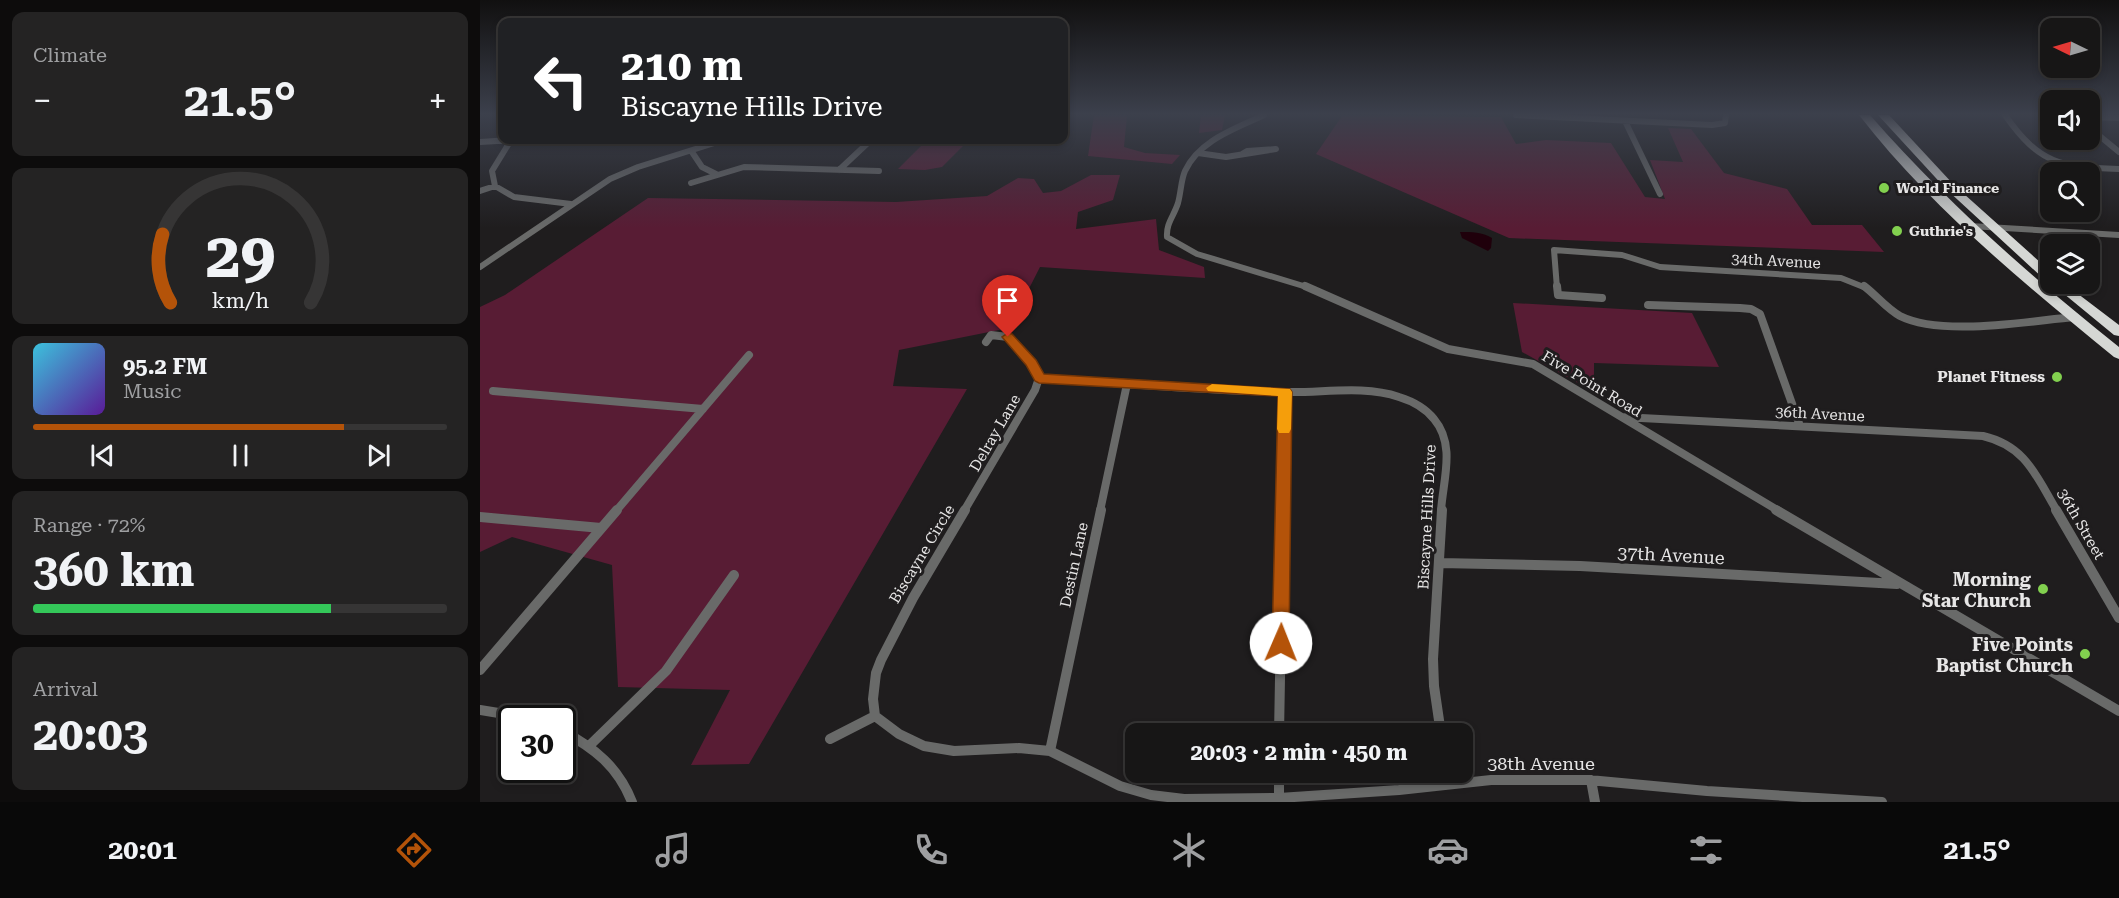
<!DOCTYPE html>
<html lang="en">
<head>
<meta charset="utf-8">
<style>
	:root { --surface:#171616; --page:#242323; --text:#f1f3f6; --muted:#9e9fa1; --line:#363535; --accent:#b45309 }
	body { margin:0; font-family:"Roboto Serif",serif; background:var(--page); color:var(--text); height:100vh; display:flex; flex-direction:column; font-size:22px; white-space:nowrap }
	* { box-sizing:border-box; margin:0 }
	p { font-size:20px; color:var(--muted) }
	.icon { flex:none; width:33px; height:33px; fill:none; stroke:currentColor; stroke-width:2; stroke-linecap:round; stroke-linejoin:round }
	.map { position:relative; flex:1; overflow:hidden }
	.panel { display:flex; flex-direction:column; gap:12px; padding:12px; background:#0d0c0c; width:480px }
	.panel>* { flex:none }
	.top-card { position:absolute; left:18px; top:18px; width:570px; height:126px; border-radius:12px; box-shadow:0 3px 9px #0003,0 0 0 2px var(--line); background:#202124; color:#fff; overflow:hidden }
	.needle { width:39px; rotate:275deg }
	.controls { position:absolute; left:1560px; top:18px; display:grid; gap:12px }
	.controls a { display:grid; place-items:center; width:60px; height:60px; border-radius:12px; background:var(--surface); box-shadow:0 3px 9px #0003,0 0 0 2px var(--line); font-size:30px }
	.speed { position:absolute; left:18px; top:705px; display:flex; gap:12px; font-size:30px; font-weight:700; text-align:center }
	.speed>* { display:grid; place-content:center; width:78px; height:78px; border-radius:50%; background:var(--surface); box-shadow:0 3px 9px #0003,0 0 0 2px var(--line); line-height:1 }
	.speed .limit { border:3px solid #111; border-radius:9px; background:#fff; color:#111 }
	.pin { position:absolute; display:grid; place-items:center; width:51px; height:51px; color:#fff; margin:-62px -26px; border-radius:50% 50% 50% 0; rotate:-45deg; box-shadow:0 0 6px #0007 }
	.pin .icon { rotate:45deg }
	.me { position:absolute; width:66px; margin:-33px; rotate:1deg; stroke-linejoin:round; filter:drop-shadow(0 0 4px #0008) }
	.turn { display:flex; align-items:center; gap:21px; height:126px; padding:0 24px; font-size:27px }
	.turn .icon { width:78px; height:78px; stroke-width:2.5 }
	.turn b { display:block; font-size:42px; line-height:51px }
	.big { font-size:45px; font-weight:700; line-height:1.1 }
	.panel .tile { flex:1; display:flex; flex-direction:column; justify-content:center; gap:9px; min-width:0; padding:0 21px; border-radius:12px; background:var(--page) }
	.panel .dial { align-items:center; gap:0 }
	.dial svg { height:156px; overflow:visible; fill:none; stroke:var(--line); stroke-width:7; stroke-linecap:round; text-anchor:middle }
	.dial text { fill:var(--text); stroke:none }
	.song { display:flex; align-items:center; gap:18px }
	.cover { width:72px; height:72px; border-radius:9px; background:linear-gradient(135deg,hsl(190 70% 55%),hsl(270 70% 35%)) }
	.played { height:6px; border-radius:3px; background:linear-gradient(90deg,var(--accent) 75%,var(--line) 75%) }
	.keys { display:flex; justify-content:space-around; direction:ltr }
	.heat { display:flex; justify-content:space-between; align-items:center; font-size:33px; direction:ltr }
	.charge { height:9px; border-radius:4px; background:linear-gradient(90deg,#34c759 72%,var(--line) 0) }
	.trip { position:absolute; left:645px; top:723px; width:348px; height:60px; border-radius:12px; background:var(--surface); box-shadow:0 3px 9px #0003,0 0 0 2px var(--line); font-weight:700; line-height:60px; text-align:center }
	.dock { display:flex; height:96px; justify-content:space-around; align-items:center; background:#090909; color:var(--muted) }
	.dock .icon { width:42px; height:42px }
	.dock .on { color:var(--accent) }
	.dock b { font-size:27px; color:var(--text) }
	main { display:flex; flex:1; min-height:0 }
	.map>svg:first-child { display:block }
	.green { fill:#581c34 }
	.water { fill:#1f000b }
	.lines { fill:none; stroke-linecap:round; stroke-linejoin:round }
	.street-far2 { stroke:#696a69; stroke-width:6 }
	.street-far1 { stroke:#696a69; stroke-width:8 }
	.street { stroke:#696a69; stroke-width:10 }
	.highway { fill:#d5d7d4; fill-rule:evenodd }
	.route { fill:#b45309; stroke:#753606; stroke-width:1.5 }
	.slow { fill:#f59e0b }
	.poi-dot { fill:#82d04f; stroke:#1f1d1e; stroke-width:2 }
	.labels { text-anchor:middle; dominant-baseline:central; stroke-width:6; stroke-linejoin:round; paint-order:stroke }
	.far-poi-label { font-size:14px; font-weight:bold; fill:#e7e6e6; stroke:#1f1d1e; text-anchor:start }
	.street-label { font-size:15px; fill:#e7e6e6; stroke:#1f1d1e }
	.poi-label { font-size:15px; font-weight:bold; fill:#e7e6e6; stroke:#1f1d1e; text-anchor:end }
	.near-street-label { font-size:18px; fill:#e7e6e6; stroke:#1f1d1e }
	.near-poi-label { font-size:18px; font-weight:bold; fill:#e7e6e6; stroke:#1f1d1e; text-anchor:end }
</style>
</head>
<body>
<main>
<section class="panel">
<div class="tile"><p>Climate</p>
<div class="heat"><a>−</a><b class="big">21.5°</b><a>+</a></div>
</div>
<div class="tile dial"><svg viewBox="0 0 100 80">
<path d="M14 69A42 42 0 1 1 86 69"/>
<path d="M14 69A42 42 0 0 1 10 34" stroke="#b45309"/>
<text x="50" y="56" font-size="32" font-weight="700">29</text>
<text x="50" y="72" font-size="11">km/h</text>
</svg></div>
<div class="tile">
<div class="song"><i class="cover"></i><div><b>95.2 FM</b><p>Music</p></div></div>
<div class="played"></div>
<div class="keys"><svg class="icon" aria-label="previous" viewBox="0 0 24 24"><path d="M18 5L8 12l10 7zM5 5v14"/></svg><svg class="icon" aria-label="pause" viewBox="0 0 24 24"><path d="M8 5v14M16 5v14"/></svg><svg class="icon" aria-label="next" viewBox="0 0 24 24"><path d="M6 5l10 7-10 7zM19 5v14"/></svg></div>
</div>
<div class="tile"><p>Range · 72%</p><b class="big">360 km</b><div class="charge"></div></div>
<div class="tile"><p>Arrival</p><b class="big">20:03</b></div>
</section>
<div class="map">
<svg width="1639" height="802" viewBox="0 0 1639 802">
	<rect width="100%" height="100%" fill="#1f1d1e"/>
	<path class="green" d="M614,115H647L644,147L665,153L700,155L692,164L608,156Z
		M721,115H745L742,130L719,133Z
		M859,115L1021,117L1036,144L1066,140L1131,143L1165,197L1185,199L1170,160L1203,162L1188,128L1211,129L1244,173L1307,189L1332,225H1382L1404,252L1029,238L836,154L862,116Z
		M447,140H489L462,167L445,170L418,169Z
		M611,175H640L633,200L598,212L596,229L676,219L679,250L724,267L725,278L560,267L529,328L419,350L413,386L487,389L269,764L211,765L250,690L138,687L132,565L32,537L0,552V307L25,295L168,198L416,202L507,196L538,178L554,179L563,193L581,191Z
		M1033,303L1212,313L1239,367L1114,363V392L1042,352Z"/>
	<path class="water" d="M980,232C992,232 1002,232 1012,238L1011,248L1008,251L982,238Z"/>
	<g class="lines">
		<path class="street-far2" d="M784,115C757,128 719,140 705,171C701,180 701,192 698,203C694,216 686,223 687,237L717,254L830,288
			M1036,115L1232,125L1245,123L1246,115
			M1525,115C1560,165 1581,167 1639,169
			M1610,117L1639,118
			M1145,121L1180,194
			M1610,128L1639,152
			M31,140L12,171L15,186L34,197L91,204
			M0,142L32,140
			M212,152L222,167L236,174
			M718,153L746,157L796,149L767,151L762,154
			M359,170L391,140
			M211,183L264,167L399,171
			M0,191L15,186
			M1490,226L1639,235
			M0,267L130,179L158,167L244,140
			M1077,288L1074,250L1142,255L1180,267L1361,278L1386,288"/>
		<path class="street-far1" d="M825,286L968,349L1053,364L1299,511
			M1077,286L1078,295L1122,298
			M1384,286C1396,295 1407,309 1420,316C1462,337 1548,321 1595,317
			M1168,305L1260,308L1271,309L1280,314L1320,426
			M506,342L511,335L528,337L552,363L559,378
			M559,378C641,383 724,391 806,392C843,393 884,385 919,397C932,401 946,409 954,419C976,445 963,480 961,511
			M13,391L223,409
			M1142,417L1503,436C1546,446 1556,476 1577,511
			M136,511L269,355
			M484,511L555,390L559,378
			M620,511L647,384
			M803,511L805,392"/>
		<path class="street" d="M1296,510L1639,711
			M1576,510L1639,618
			M0,517L121,528
			M960,563L1100,566L1417,584
			M0,670L137,510
			M0,710L49,718
			M395,716L419,734L444,746L474,751L539,748L570,751L640,786L671,795L704,799L799,798L919,790L1011,780H1109L1227,791L1402,802
			M395,716L393,699L396,673L401,660L433,598L485,510
			M82,731C115,748 138,767 152,802
			M799,734L803,510
			M961,734L954,686L953,659L962,510
			M350,739L395,716
			M110,745L186,671L254,575
			M570,751L621,510
			M799,772V798
			M967,772L969,784
			M1111,780L1115,802"/>
		<path class="highway" d="M1379,115H1390C1465,201 1550,276 1639,347V359L1634,357C1544,283 1451,208 1379,115Z
			M1398,115H1409L1474,185L1570,271V281L1565,280L1466,189Z
			M1572,284H1585L1639,325V336L1634,335Z"/>
	</g>
	<linearGradient id="sky" x2="0" y2="1"><stop stop-color="#111010"/><stop offset="0.5" stop-color="#3c404c"/><stop offset="1" stop-color="#3c404c" stop-opacity="0"/></linearGradient>
	<rect width="1639" height="228" fill="url(#sky)"/>
	<path class="route" d="M528,333L532,334L556,360L564,374L810,389L812,392L809,643L807,649L801,651L794,649L792,643L798,396L559,383L555,381L546,365L522,337Z"/>
	<path class="slow" d="M732,384L810,389L812,392L811,429L809,433H799L797,429L798,396L728,391L726,388Z"/>
	<g class="poi-dot">
		<circle cx="1404" cy="188" r="6"/>
		<circle cx="1417" cy="231" r="6"/>
		<circle cx="1577" cy="377" r="6"/>
		<circle cx="1563" cy="589" r="6"/>
		<circle cx="1605" cy="654" r="6"/>
	</g>
	<g class="labels">
		<g class="far-poi-label">
			<text x="1416" y="188">World Finance</text>
			<text x="1429" y="231">Guthrie's</text>
		</g>
		<g class="street-label">
			<text transform="translate(1296 261) rotate(3)">34th Avenue</text>
			<text transform="translate(1112 384) rotate(31)">Five Point Road</text>
			<text transform="translate(1340 414) rotate(3)">36th Avenue</text>
			<text transform="translate(515 433) rotate(-60)">Delray Lane</text>
			<text transform="translate(947 517) rotate(-87)">Biscayne Hills Drive</text>
			<text transform="translate(1601 524) rotate(60)">36th Street</text>
			<text transform="translate(442 554) rotate(-59)">Biscayne Circle</text>
			<text transform="translate(594 565) rotate(-78)">Destin Lane</text>
		</g>
		<g class="poi-label">
			<text x="1565" y="377">Planet Fitness</text>
		</g>
		<g class="near-street-label">
			<text transform="translate(1191 555) rotate(3)">37th Avenue</text>
			<text x="1061" y="763">38th Avenue</text>
		</g>
		<g class="near-poi-label">
			<text x="1551" y="579">Morning<tspan x="1551" dy="21">Star Church</tspan></text>
			<text x="1593" y="644">Five Points<tspan x="1593" dy="21">Baptist Church</tspan></text>
		</g>
	</g>
</svg>
<div class="controls">
<a><svg class="needle" viewBox="-14 -14 28 28"><path d="M0-13l5 13h-10z" fill="#e53935"/><path d="M0 13l5-13h-10z" fill="#9e9fa1"/></svg></a>
<a><svg class="icon" aria-label="sound" viewBox="0 0 24 24"><path d="M4 9h4l5-4v14l-5-4H4zM17 9q2 3 0 6"/></svg></a>
<a><svg class="icon" aria-label="search" viewBox="0 0 24 24"><circle cx="10" cy="10" r="6"/><path d="M15 15l6 6"/></svg></a>
<a><svg class="icon" aria-label="layers" viewBox="0 0 24 24"><path d="M12 4l9 5-9 5-9-5zM3 14l9 5 9-5"/></svg></a>
</div>
<div class="speed"><div class="limit">30</div></div>
<div class="pin" style="left:528px;top:337px;background:#d93025"><svg class="icon" aria-label="arrive" viewBox="0 0 24 24"><path d="M6 21V4h12l-3 4 3 4H6"/></svg></div>
<svg class="me" style="left:801px;top:643px" viewBox="-20 -20 40 40"><circle r="19" fill="#fff"/><path d="M0-13L10 11 0 6-10 11z" fill="#b45309"/></svg>
<div class="trip">20:03 · 2 min · 450 m</div>
<div class="top-card">
<div class="turn"><svg class="icon" aria-label="left" viewBox="0 0 24 24"><path d="M17 20v-9H6M10 6l-5 5 5 5"/></svg><div><b>210 m</b>Biscayne Hills Drive</div></div>
</div>
</div>
</main>
<nav class="dock">
<b>20:01</b>
<svg class="icon on" aria-label="directions" viewBox="0 0 24 24"><path d="M12 3l9 9-9 9-9-9zM9 14v-3h6M13 9l2 2-2 2"/></svg>
<svg class="icon" aria-label="music" viewBox="0 0 24 24"><path d="M9 18V5l10-2v13"/><circle cx="6" cy="18" r="3"/><circle cx="16" cy="16" r="3"/></svg>
<svg class="icon" aria-label="phone" viewBox="0 0 24 24"><path d="M5 4h4l2 5-3 2q2 4 5 5l2-3 5 2v4C11 20 4 13 5 4z"/></svg>
<svg class="icon" aria-label="climate" viewBox="0 0 24 24"><path d="M12 3v18M4 7l16 10M4 17L20 7"/></svg>
<svg class="icon" aria-label="car" viewBox="0 0 24 24"><path d="M5 17H2v-5l4-1 3-4h7l3 4 3 1v5h-3M9 17h6M6 11h13"/><circle cx="7" cy="17" r="2"/><circle cx="17" cy="17" r="2"/></svg>
<svg class="icon" aria-label="filters" viewBox="0 0 24 24"><path d="M4 7h16M4 17h16"/><circle cx="9" cy="7" r="2"/><circle cx="15" cy="17" r="2"/></svg>
<b>21.5°</b>
</nav>
</body>
</html>
